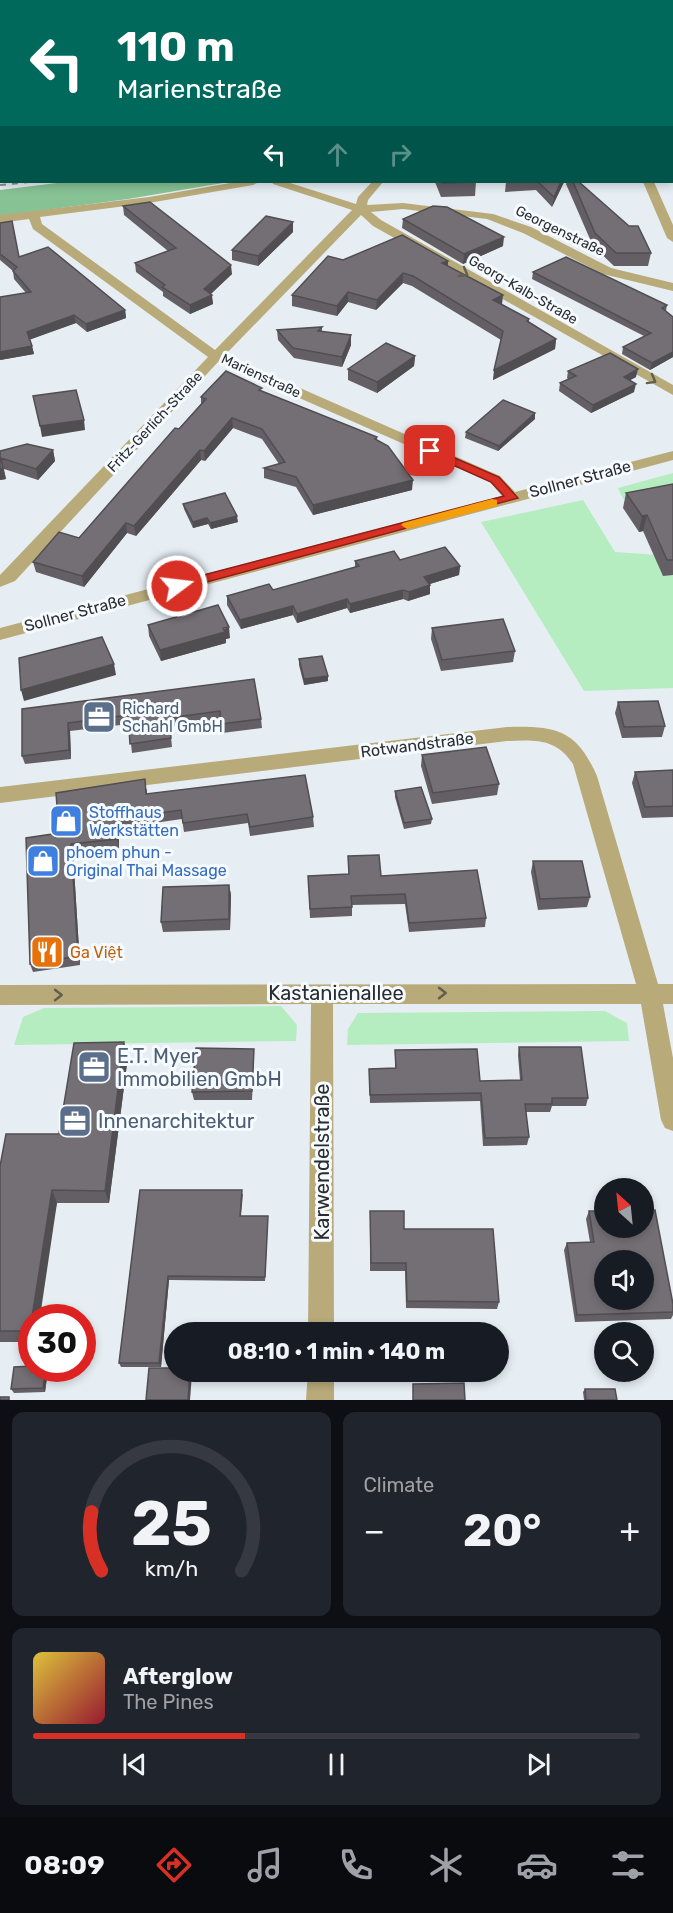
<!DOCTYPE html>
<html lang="en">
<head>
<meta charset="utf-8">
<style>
	:root { --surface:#171b24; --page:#20242c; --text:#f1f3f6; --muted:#9ea1a6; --line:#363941; --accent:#d93025 }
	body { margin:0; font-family:Rubik,sans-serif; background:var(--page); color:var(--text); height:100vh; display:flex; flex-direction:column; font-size:22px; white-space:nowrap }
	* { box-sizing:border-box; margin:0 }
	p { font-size:20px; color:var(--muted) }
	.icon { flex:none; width:33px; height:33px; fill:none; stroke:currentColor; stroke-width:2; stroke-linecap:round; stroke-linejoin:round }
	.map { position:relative; height:1400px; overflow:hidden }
	.drawer { display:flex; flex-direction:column; gap:12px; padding:12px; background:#0d0f14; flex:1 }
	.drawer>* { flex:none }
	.hud { position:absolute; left:0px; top:0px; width:674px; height:183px; box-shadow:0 3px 9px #0003; background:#00695c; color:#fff; overflow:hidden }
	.needle { width:39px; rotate:333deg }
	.controls { position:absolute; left:594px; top:1178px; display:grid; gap:12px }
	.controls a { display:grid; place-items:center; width:60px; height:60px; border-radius:50%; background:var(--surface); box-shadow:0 3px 9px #0003; font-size:30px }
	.speed { position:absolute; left:18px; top:1304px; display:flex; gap:12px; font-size:30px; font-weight:700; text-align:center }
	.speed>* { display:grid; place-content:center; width:78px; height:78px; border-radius:50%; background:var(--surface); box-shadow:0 3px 9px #0003; line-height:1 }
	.speed .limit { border:9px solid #d22; background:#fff; color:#111 }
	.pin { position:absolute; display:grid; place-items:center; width:51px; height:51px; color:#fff; margin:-26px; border-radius:12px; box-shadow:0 3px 9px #0006 }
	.me { position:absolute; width:66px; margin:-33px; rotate:75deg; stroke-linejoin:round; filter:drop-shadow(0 0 4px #0008) }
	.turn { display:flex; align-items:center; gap:21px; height:126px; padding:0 18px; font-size:27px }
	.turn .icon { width:78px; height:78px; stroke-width:2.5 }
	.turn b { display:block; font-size:42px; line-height:51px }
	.lanes { display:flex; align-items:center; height:57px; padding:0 18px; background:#0003; justify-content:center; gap:30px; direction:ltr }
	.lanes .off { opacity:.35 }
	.big { font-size:45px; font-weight:700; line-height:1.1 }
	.drawer .tile { flex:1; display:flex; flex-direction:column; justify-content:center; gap:9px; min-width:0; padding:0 21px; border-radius:12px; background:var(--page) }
	.drawer .dial { align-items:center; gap:0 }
	.dial svg { height:156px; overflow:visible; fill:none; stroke:var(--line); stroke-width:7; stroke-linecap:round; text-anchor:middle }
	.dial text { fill:var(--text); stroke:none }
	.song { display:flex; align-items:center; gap:18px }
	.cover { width:72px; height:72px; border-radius:9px; background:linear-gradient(135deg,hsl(50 70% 55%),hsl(350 70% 35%)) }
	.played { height:6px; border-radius:3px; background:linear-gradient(90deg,var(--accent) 35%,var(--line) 35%) }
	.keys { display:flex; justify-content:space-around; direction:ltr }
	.heat { display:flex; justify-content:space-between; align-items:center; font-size:33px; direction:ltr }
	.drawer .tiles { flex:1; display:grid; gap:12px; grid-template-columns:1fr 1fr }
	.tile:last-child { grid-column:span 2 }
	.trip { position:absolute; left:164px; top:1322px; width:345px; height:60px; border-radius:30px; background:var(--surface); box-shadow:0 3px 9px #0003; font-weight:700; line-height:60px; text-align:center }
	.dock { display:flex; height:96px; justify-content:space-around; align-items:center; background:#090b0e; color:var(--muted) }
	.dock .icon { width:42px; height:42px }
	.dock .on { color:var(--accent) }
	.dock b { font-size:27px; color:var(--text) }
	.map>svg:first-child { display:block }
	.green { fill:#b5edc1 }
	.forest { fill:#87c294 }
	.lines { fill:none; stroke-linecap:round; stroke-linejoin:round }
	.street { fill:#b9aa7a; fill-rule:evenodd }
	.rail { stroke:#848a8e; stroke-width:2; stroke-dasharray:6 6; stroke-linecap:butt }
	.wall { fill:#645f65 }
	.shaded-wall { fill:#514e52 }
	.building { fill:#746f75; stroke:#514e52; stroke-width:1.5; fill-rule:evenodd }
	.oneway { stroke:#635f4d }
	.route { fill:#d93025; stroke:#8d1f18; stroke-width:1.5 }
	.slow { fill:#f59e0b }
	.labels { text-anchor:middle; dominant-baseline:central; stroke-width:6; stroke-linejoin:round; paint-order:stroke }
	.far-street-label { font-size:14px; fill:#2a2d2f; stroke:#f6fbff }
	.street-label { font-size:16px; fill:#2a2d2f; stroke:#f6fbff }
	.service-label { font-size:16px; fill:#4e5e75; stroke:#f6fbff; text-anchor:start }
	.shop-label { font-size:16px; fill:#366cbe; stroke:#f6fbff; text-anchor:start }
	.food-label { font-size:16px; fill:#c56008; stroke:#f6fbff; text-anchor:start }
	.near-street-label { font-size:20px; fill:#2a2d2f; stroke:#f6fbff }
	.near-service-label { font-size:20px; fill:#4e5e75; stroke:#f6fbff; text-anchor:start }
</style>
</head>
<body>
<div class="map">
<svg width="673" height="1400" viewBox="0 0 673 1400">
	<rect width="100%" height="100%" fill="#e6eef4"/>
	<path class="green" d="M673,473V499H623L618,488Z
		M583,500L615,552L673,556V688L584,691L481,522Z
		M281,1006L297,1025L296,1041L14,1045L23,1017L44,1008Z
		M605,1011L627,1023L629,1041L347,1045L348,1029L358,1013Z"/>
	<path class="forest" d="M0,0H318L2,2L0,163Z
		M355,0H673V14L672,2Z
		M65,182H229L128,199L0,216V190Z"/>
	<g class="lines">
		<path class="street" d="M335,0H343L344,2H335Z
			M618,0H628L617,2Z
			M236,182H259L253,185L149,203L40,217L42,224L215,350L352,210L273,184L272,182H287L356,204L358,197L372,182H383L368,200L367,205L403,203L493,214L531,227L611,268L673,283V291L603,274L523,233L487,219L403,209L371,212L381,220L673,385V395L373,226L361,215L225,355L500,476L515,492L673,451V460L0,640V628L502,496L490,482L218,362L15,581L0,587V575L208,357L33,229L29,219L0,223V215L149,197Z
			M643,182H654L673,225V242L667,238Z
			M507,727C556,726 576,729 597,776L658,984H673V1004H663L673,1058V1131L665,1128L661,1120L641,1004H333L334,1332H308L311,1004L0,1005V985L636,984L573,764C556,738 535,740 507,741L0,803V787Z
			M308,1371H334V1400H306Z"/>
		<path class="rail" d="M0,185L29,182"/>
	</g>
	<path class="wall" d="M435,182H476L475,196L441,197Z
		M506,182H564L552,207L536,190L505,192Z
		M567,182H579L651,253L648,266H614L593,246L566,184Z
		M123,206L232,274L211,294L213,304L190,314L163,296V292L136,272L135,263L168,251L124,215Z
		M403,219L503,246L463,264L402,228Z
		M0,223L19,257L125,310L126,318L87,332L76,323L30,339L34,354L0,360L26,293L14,279L13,271L0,260Z
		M293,232L258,266L232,260V250Z
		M343,260L448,261V267L502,304L529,319V322L556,339L555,349L493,380L501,340L412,286L403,283L376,310L348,302L337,316L292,306V295Z
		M533,272L667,305L666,311L673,317V357L650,370L622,354L623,347L644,336L532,279Z
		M322,327V332L351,345L342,367L294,358L278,340L277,330Z
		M415,356L414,366L377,393L348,380V369Z
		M568,371L636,377L630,380L634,392L591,413L559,391L560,383L568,379L567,378Z
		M262,391L377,437V440L412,490L313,515L296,487L264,478V468L279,464L262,439L233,428L205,461L201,460L136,536L127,533L84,587L36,572L33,562L79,538L201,404V397Z
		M535,419L498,451L465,438L466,432Z
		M53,450L55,461L38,480L4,469L6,479L0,480V451Z
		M673,484V575L663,576L643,531L639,532L623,508L626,493Z
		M183,504L238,522L211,529L208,524L193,528L184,509Z
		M400,560L460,566L459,575L430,584V594L408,601L403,599L350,613L347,608L297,623L293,615L241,629L227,605V596L273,590L355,567V561Z
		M148,625L230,638L226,639V643L161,661L149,636Z
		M432,628L515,651L513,662L441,671L431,639Z
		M299,659L328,676V681L304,685L299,665Z
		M254,679L261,719L262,728L222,733L220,720L170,727L172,747L132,753L129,724L70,731L71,759L25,764L22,756V709Z
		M618,702L665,726L662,737L622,738L615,713Z
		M422,755L499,784L497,795L432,804L421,766Z
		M673,770V817L642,818L632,783L635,772Z
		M147,789V794L313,817L314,827L250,836L248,823L184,832L182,819L119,828V848L73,853L80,965L33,972L30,964L59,833Z
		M395,791L432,819L431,824L404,829L395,797Z
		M348,856L381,876L486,918L485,927L409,932L405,904L352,905V916L310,918L308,876L349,874Z
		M533,861L590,897L587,907L538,910L531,872Z
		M229,885L231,895L230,930L163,932L161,922Z
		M519,1047L588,1098L586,1106H552L550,1112H526L529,1137L527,1145L483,1146L480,1101L370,1103L369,1069L395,1068V1050L480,1081L520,1080L518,1055Z
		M254,1049V1057L252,1100H194L192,1092Z
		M128,1056L109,1203H57L32,1317V1342H0V1166L59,1134Z
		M140,1190L243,1194L241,1216L268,1221L265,1281L169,1280L161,1367H121L119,1363Z
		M589,1211L673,1304V1315L671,1319L575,1322L564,1250L567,1243L590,1242L586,1219Z
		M370,1218L404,1229L499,1302L497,1309L406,1308L405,1271H370Z
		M32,1368H47L48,1370L45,1392L14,1393L11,1389Z
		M585,1389L617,1400H584L583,1392Z"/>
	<path class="shaded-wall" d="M561,182H564L552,207L554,197Z
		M293,222V232L258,266V256Z
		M504,237L503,246L463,264L464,254Z
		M448,261V271L442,263Z
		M231,265L232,274L207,297L212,295L213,304L190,314V305L204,289Z
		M403,273V283L376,310L377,300Z
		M348,292V302L337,316V306Z
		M503,295L502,305L493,300Z
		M125,310L126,318L87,332L86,324Z
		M74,315L76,323L29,340L27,332Z
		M351,335V345L342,367V357Z
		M556,339L555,349L493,380L494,370Z
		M32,346L34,354L0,360V352Z
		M673,352V357L650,370L652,363Z
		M415,356L414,366L377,393V382Z
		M638,369L636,377L623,384L624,377Z
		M636,384L634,392L591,413L593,405Z
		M535,413V419L498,451L499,446Z
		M232,418L233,428L205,461L204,451Z
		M84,420L85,430L42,437L40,426Z
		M53,450L55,461L38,480L36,469Z
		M200,450L201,460L136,536L134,526Z
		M3,468L6,479L0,480V469Z
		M413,480L412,490L313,515V505Z
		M647,515L643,531L639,532L642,516Z
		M237,516L238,522L211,529L210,523Z
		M207,518L208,524L193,528V522Z
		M126,523L127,533L84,587L82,576Z
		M460,566L459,575L423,586L424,577Z
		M430,585V594L408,601L409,592Z
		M403,590V599L350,613V604Z
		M347,599V608L297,623V614Z
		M293,606V615L241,629L240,620Z
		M229,627L230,638L226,639V643L161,661L160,650Z
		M114,664L116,675L24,701L21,690Z
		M328,676V681L304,685V679Z
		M68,723L70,731L71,759L69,750Z
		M117,819L119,828V848L117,839Z
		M71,844L73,853L80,965L78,956Z
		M229,885L231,895L230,930L229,919Z
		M124,1042L128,1056L109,1203L105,1191Z
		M52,1190L57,1203L40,1317H32Z
		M168,1276L169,1280L161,1367L159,1363Z
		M46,1368H47L48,1370L45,1392L43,1388Z
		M190,1371H191L192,1374L190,1400H188Z"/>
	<path class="building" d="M672,82H673V109H672Z
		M441,182H476L442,183Z
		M538,182H561L554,197Z
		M573,182H579L629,226H638L651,253H616L595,233Z
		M150,202L231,265L204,289L212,295L190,305L162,287L165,285L135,263L176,248L123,206Z
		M433,206L447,207L504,237L464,254L403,219Z
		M266,216L293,222L258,256L232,250Z
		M12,221L19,257L48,247L125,310L86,324L74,315L27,332L32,346L0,352V297L31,292L13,271L17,267L0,254V223Z
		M402,235L448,261L442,263L503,295L493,300L529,319L527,321L556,339L494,370L503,331L413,276L403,273L377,300L348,292L337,306L292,295L328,256L343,260Z
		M566,257L667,305L662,308L673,317V352L652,363L623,347L651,333L533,272Z
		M322,327L318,331L351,335L342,357L293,348L277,330Z
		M386,343L415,356L377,382L348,369Z
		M610,353L638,369L624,377L636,384L593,405L560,383L576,376L568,371Z
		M226,371L262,388L259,390L377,437L375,439L388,446L413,480L313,505L296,477L264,468L285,462L262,429L232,418L204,451L200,450L134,526L126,523L82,576L33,562L59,532L79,538L175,428L179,429L206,399L201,397Z
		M76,390L84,420L40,426L33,396Z
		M503,400L535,413L499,446L466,432Z
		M27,444L53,450L36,469L1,458L3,468L0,469V451Z
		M673,484V560H667L647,515L642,516L626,493Z
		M225,493L237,516L210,523L207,518L193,522L183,504Z
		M445,547L460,566L424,577L430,585L409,592L403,590L350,604L347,599L297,614L293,606L240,620L227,596L269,584L273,590L359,566L355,561L394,551L400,560Z
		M218,605L229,627L223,628L225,632L160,650L148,625Z
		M503,619L515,651L442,660L432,628Z
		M102,637L114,664L21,690L19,658Z
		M322,656L328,676L304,679L299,659Z
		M254,679L261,719L221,724L220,711L169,718L171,738L130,744L128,715L68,723L69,750L22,756V709Z
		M658,701L665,726L624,727L618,702Z
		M486,747L499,784L433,793L422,755Z
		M673,770V806L645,807L635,772Z
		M305,775L313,817L250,827L247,814L183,823L181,810L117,819V839L71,844L78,956L30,964L26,838L59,833L56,793L145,779L146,794Z
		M421,787L432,819L404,823L395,791Z
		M379,855L381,876L477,870L486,918L409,923L405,894L351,896L352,907L310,909L308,876L349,874L348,856Z
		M533,861H582L590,897L540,899Z
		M229,885V919L161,922L163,887Z
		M124,1042L105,1191L52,1190L32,1317L30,1331H0V1166L6,1134H59L74,1043Z
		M519,1047H581L588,1098H552V1104H525L529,1137L485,1138L481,1093L370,1095L369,1069L396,1068L395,1050L477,1049L480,1081L522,1080Z
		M196,1048L254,1049L252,1091L192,1092Z
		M140,1190H242L240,1216H268L265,1277L168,1276L159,1363H119Z
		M644,1210H655L673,1304V1312L577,1315L567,1243L594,1242L589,1211H604V1227H644ZM604,1260H644V1299H604Z
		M370,1211H404V1229H493L499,1302L407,1301L406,1263H371Z
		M32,1366V1368H46L43,1388L11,1389L14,1367Z
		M149,1368H174V1371H190L188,1400H146Z
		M464,1383L465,1400H413V1384Z
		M585,1389H615L617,1400H586Z
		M0,1397H9V1400H0Z"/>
	<defs><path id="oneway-chevron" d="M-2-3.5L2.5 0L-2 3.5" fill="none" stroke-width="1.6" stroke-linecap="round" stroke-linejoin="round" transform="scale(1.5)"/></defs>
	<g class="oneway">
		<use href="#oneway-chevron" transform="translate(464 273) rotate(30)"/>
		<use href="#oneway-chevron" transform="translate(652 380) rotate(29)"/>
		<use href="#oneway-chevron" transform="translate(442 993)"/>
		<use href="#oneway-chevron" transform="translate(58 995)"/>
	</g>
	<path class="route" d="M426,449H434L499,477L518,498L177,590L170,586L177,582L504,496L491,482L426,453Z"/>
	<path class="slow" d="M492,499L497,500V506L407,529L401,525L403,523Z"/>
	<defs>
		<g id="office-square" transform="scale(1.725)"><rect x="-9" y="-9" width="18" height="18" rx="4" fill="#5c6f8a" stroke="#f6fbff"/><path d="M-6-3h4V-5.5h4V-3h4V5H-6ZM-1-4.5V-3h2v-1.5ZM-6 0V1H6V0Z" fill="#fff"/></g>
		<g id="shop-square" transform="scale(1.725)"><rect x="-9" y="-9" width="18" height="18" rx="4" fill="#3f7fe0" stroke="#f6fbff"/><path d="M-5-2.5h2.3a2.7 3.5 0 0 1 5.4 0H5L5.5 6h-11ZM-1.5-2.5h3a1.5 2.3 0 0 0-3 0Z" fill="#fff"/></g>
		<g id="restaurant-square" transform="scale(1.725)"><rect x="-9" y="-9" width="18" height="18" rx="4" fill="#e8710a" stroke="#f6fbff"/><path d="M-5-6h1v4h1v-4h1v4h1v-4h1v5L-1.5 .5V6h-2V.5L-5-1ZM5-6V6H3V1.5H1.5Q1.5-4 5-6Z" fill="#fff"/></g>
	</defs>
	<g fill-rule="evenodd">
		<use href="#office-square" x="99" y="717"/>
		<use href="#shop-square" x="66" y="821"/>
		<use href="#shop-square" x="43" y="861"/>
		<use href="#restaurant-square" x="47" y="952"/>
		<use href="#office-square" x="94" y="1067"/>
		<use href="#office-square" x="75" y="1121"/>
	</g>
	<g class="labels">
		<g class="far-street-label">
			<text transform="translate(560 231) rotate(26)">Georgenstraße</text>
			<text transform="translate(523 290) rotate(30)">Georg-Kalb-Straße</text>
			<text transform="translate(261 376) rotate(25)">Marienstraße</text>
			<text transform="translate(155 422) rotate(-47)">Fritz-Gerlich-Straße</text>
		</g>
		<g class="street-label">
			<text transform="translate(580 479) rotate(-15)">Sollner Straße</text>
			<text transform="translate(75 613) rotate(-15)">Sollner Straße</text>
			<text transform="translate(417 745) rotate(-7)">Rotwandstraße</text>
		</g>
		<g class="service-label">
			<text x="122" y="708">Richard<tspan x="122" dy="18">Schahl GmbH</tspan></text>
		</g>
		<g class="shop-label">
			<text x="89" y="812">Stoffhaus<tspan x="89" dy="18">Werkstätten</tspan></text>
			<text x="66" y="852">phoem phun -<tspan x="66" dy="18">Original Thai Massage</tspan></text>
		</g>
		<g class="food-label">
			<text x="70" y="952">Ga Việt</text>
		</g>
		<g class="near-street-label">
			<text x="336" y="993">Kastanienallee</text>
			<text transform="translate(322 1162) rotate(-90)">Karwendelstraße</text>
		</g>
		<g class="near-service-label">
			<text x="117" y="1056">E.T. Myer<tspan x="117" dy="23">Immobilien GmbH</tspan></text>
			<text x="98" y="1121">Innenarchitektur</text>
		</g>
	</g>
</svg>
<div class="controls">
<a><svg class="needle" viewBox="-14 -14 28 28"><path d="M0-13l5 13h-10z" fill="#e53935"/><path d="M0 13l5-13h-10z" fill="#9ea1a6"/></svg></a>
<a><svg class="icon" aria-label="sound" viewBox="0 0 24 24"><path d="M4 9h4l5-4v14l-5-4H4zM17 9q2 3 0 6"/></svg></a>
<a><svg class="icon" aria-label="search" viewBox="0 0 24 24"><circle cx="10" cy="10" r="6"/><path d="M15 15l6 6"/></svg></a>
</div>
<div class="speed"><div class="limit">30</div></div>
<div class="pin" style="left:430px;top:451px;background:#d93025"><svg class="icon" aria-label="arrive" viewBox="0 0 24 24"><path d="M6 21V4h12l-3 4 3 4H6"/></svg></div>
<svg class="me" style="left:177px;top:586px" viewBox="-20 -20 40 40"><circle r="17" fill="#d93025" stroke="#fff" stroke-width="3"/><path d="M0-11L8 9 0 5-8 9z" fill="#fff"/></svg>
<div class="trip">08:10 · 1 min · 140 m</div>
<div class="hud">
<div class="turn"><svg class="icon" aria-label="left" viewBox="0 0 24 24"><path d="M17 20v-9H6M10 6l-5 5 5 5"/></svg><div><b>110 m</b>Marienstraße</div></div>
<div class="lanes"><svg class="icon" aria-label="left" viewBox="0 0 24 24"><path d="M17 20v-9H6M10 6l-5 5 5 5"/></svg><svg class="icon off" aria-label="ahead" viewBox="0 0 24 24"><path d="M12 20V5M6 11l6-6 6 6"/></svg><svg class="icon off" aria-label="right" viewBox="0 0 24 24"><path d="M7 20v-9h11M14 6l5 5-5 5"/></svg></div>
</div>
</div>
<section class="drawer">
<div class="tiles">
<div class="tile dial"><svg viewBox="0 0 100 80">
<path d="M14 69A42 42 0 1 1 86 69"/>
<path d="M14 69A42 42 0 0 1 9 39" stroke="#d93025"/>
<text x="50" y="56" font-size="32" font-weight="700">25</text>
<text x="50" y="72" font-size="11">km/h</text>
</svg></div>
<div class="tile"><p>Climate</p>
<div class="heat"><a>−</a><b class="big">20°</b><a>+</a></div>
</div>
<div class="tile">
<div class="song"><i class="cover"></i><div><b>Afterglow</b><p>The Pines</p></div></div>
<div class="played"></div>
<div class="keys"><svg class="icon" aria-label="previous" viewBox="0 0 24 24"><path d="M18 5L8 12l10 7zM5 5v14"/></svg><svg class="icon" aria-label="pause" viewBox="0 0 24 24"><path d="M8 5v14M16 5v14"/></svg><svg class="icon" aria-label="next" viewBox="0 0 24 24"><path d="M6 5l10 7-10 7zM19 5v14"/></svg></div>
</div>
</div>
</section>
<nav class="dock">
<b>08:09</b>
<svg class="icon on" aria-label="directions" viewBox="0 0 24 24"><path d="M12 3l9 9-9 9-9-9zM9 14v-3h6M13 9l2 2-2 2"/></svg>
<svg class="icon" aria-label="music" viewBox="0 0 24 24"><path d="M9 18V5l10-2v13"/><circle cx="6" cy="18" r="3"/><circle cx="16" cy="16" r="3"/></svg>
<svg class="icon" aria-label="phone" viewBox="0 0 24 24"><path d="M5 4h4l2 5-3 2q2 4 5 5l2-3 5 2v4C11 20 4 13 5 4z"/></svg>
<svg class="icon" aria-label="climate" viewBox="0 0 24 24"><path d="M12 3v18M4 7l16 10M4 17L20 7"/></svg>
<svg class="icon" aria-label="car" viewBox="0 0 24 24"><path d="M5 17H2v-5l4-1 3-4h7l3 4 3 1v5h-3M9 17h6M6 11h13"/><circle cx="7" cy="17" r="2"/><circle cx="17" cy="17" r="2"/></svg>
<svg class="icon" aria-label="filters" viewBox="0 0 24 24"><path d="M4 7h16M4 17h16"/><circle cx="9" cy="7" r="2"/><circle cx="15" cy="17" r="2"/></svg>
</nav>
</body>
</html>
